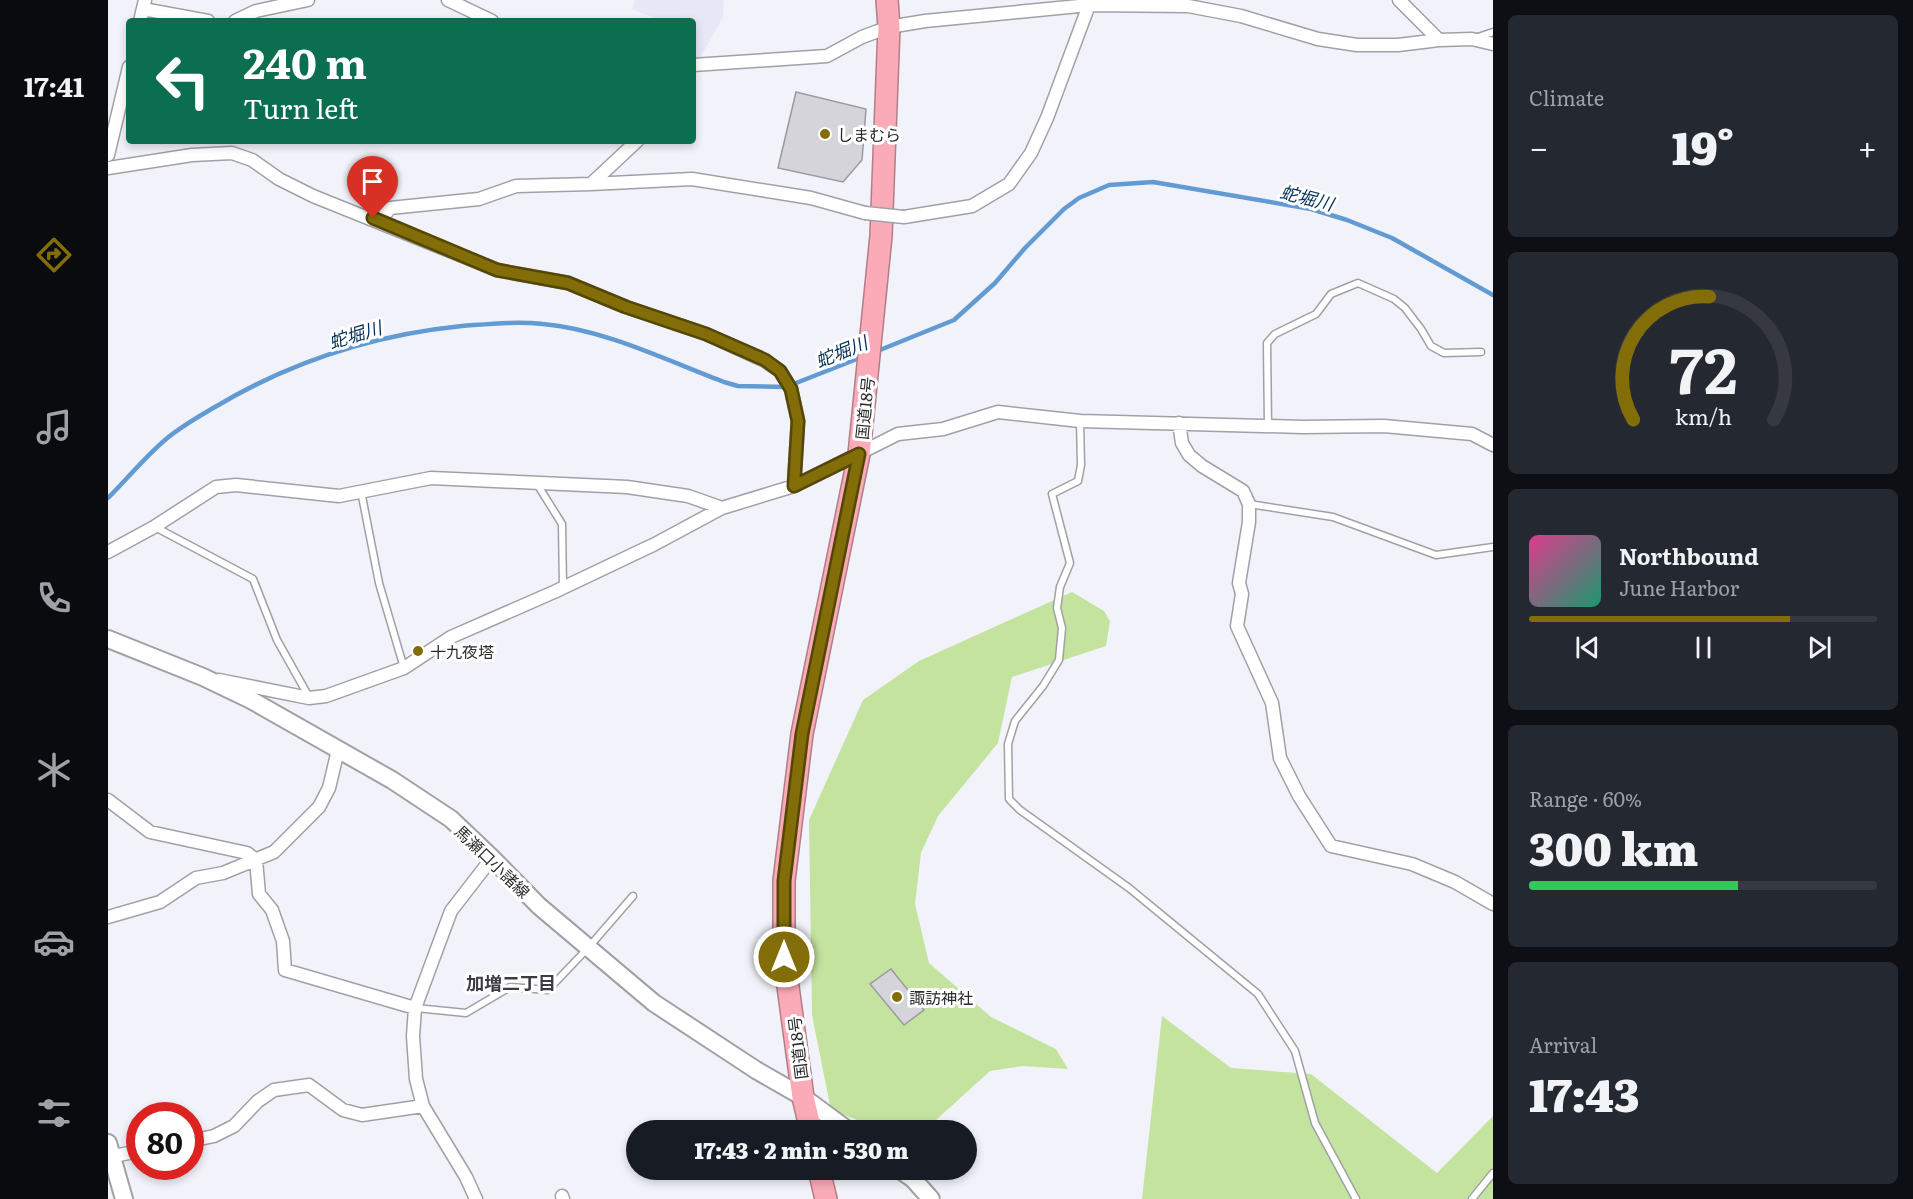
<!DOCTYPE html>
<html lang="en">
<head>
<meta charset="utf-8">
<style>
	:root { --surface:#171b24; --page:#242831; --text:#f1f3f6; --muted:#9ea1a6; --line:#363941; --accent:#826d08 }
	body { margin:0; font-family:Literata,"Noto Sans JP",serif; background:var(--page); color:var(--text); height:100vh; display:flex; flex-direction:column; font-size:22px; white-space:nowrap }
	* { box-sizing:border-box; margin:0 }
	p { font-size:20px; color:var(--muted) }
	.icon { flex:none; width:33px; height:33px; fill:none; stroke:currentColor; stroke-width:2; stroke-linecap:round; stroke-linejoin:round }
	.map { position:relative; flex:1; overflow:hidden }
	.sheet { display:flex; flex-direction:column; gap:15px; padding:15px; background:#0d0f14; width:420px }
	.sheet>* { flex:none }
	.hud { position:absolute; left:18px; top:18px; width:570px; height:126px; border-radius:6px; box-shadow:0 3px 9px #0003; background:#0b6e4f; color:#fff; overflow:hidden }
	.speed { position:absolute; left:18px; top:1102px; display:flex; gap:12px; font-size:30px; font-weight:700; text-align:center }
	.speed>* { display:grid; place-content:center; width:78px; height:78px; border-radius:50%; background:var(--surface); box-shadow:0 3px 9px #0003; line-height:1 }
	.speed .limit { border:9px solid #d22; background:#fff; color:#111 }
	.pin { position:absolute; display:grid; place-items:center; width:51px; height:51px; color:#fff; margin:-62px -26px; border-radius:50% 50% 50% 0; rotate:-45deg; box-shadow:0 0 6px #0007 }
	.pin .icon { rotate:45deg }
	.me { position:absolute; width:66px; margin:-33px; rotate:0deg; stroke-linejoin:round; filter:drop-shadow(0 0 4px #0008) }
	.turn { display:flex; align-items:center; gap:21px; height:126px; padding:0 18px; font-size:27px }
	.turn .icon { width:78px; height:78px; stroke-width:2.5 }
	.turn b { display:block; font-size:42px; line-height:51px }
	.big { font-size:45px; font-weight:800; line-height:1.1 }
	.sheet .tile { flex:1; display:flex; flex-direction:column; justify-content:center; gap:9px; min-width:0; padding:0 21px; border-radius:9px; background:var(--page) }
	.sheet .dial { align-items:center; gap:0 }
	.dial svg { height:156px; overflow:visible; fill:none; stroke:var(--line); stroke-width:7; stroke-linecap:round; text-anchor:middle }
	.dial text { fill:var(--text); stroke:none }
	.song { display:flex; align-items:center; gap:18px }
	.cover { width:72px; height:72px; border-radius:9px; background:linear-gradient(135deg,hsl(330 70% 55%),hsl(160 70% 35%)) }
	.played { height:6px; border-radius:3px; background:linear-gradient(90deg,var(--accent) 75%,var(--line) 75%) }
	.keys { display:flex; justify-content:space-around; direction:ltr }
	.heat { display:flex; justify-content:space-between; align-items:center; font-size:33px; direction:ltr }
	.charge { height:9px; border-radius:4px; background:linear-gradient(90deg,#34c759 60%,var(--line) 0) }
	.trip { position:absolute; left:518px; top:1120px; width:351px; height:60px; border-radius:30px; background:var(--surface); box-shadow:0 3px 9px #0003; font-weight:800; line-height:60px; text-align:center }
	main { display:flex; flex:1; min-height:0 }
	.dock { display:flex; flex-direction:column; width:108px; justify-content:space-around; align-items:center; background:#090b0e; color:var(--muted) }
	.dock .icon { width:42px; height:42px }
	.dock .current { color:var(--accent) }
	.dock b { font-size:27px; color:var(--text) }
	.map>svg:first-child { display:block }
	.built { fill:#e6e8f6 }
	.green { fill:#c4e39f }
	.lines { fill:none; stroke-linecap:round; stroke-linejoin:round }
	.stream { stroke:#629ad4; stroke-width:4.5 }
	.building { fill:#d5d4da; stroke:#9b9aa0; stroke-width:1.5 }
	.lane-casing { stroke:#a0a1a7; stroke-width:9 }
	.street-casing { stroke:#a0a1a7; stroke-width:15 }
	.secondary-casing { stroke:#a0a1a7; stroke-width:20 }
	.highway-casing { stroke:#b17e87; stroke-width:24 }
	.lane { stroke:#fff; stroke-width:6 }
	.street { stroke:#fff; stroke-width:12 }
	.secondary { stroke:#fff; stroke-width:16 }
	.highway { stroke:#faabb7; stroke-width:21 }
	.street-bridge-casing { stroke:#a0a1a7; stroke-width:15; stroke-linecap:butt }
	.street-bridge { stroke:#fff; stroke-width:12 }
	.route-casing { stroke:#544705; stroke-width:15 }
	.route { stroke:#826d08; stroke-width:10 }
	.poi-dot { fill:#826d08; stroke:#fff; stroke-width:2 }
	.labels { text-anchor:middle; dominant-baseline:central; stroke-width:6; stroke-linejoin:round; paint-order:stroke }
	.poi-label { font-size:16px; fill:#2a2b2d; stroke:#fff; text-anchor:start }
	.street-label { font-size:16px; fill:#2a2b2d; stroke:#fff }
	.water-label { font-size:18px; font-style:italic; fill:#063156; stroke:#fff }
	.neighbourhood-label { font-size:18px; font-weight:bold; fill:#3b3c41; stroke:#fff }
</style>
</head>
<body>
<main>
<nav class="dock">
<b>17:41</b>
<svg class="icon current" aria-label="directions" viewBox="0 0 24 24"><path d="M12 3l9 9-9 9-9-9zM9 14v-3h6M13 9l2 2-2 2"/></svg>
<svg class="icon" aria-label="music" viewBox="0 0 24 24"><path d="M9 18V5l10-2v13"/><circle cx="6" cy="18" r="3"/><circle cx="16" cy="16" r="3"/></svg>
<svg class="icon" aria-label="phone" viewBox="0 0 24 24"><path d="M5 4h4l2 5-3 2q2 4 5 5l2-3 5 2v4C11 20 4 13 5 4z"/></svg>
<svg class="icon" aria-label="climate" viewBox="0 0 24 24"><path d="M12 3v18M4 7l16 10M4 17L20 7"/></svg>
<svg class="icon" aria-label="car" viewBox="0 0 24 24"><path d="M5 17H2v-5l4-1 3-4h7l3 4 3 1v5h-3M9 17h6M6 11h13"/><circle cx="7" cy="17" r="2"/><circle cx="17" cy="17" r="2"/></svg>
<svg class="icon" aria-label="filters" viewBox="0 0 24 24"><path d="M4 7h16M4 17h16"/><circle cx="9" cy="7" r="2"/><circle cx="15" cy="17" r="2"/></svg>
</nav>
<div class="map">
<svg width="1385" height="1199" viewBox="0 0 1385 1199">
	<rect width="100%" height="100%" fill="#f2f3fa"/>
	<path class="built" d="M527,0H616L615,17L588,65H585V21H545L546,18L524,9Z"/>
	<path class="green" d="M964,592L996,611L1002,621L998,646L904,677L890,743L830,816L813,853L807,904L821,963L883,1017L948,1049L960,1069L915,1066L882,1071L816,1131H778L723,1110L704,1015L701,820L755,700L811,661Z
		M1054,1016L1123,1068L1203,1074L1329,1173L1385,1116V1199H1034Z"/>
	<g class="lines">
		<path class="stream" d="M767,352L846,320L887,283L917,248L956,209L971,198L1001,185L1045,182L1203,209L1239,220L1284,238L1385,295
			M0,498C19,479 37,457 57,440C72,427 90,417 107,407C184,361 264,335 354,326C381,324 408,321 435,324C495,329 560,361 616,382L630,386L678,387L754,357"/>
	</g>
	<path class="building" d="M688,92L758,109L754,160L735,182L670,168Z
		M783,969L816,1010L796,1025L762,984Z"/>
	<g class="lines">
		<g class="lane-casing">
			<path id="lane" d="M1367,38L1385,32
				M972,421L973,465L970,481L944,494L962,563L952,587L949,608L954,628L951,660L935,686L907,721L900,744L901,799L912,810L1021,888L1150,994L1187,1051L1207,1123L1248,1199
				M1160,426L1159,343L1167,334L1208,314L1223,294L1250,283L1286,299L1297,308L1313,329L1323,346L1336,353L1373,352
				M429,484L454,524L455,588
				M253,491L271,583L296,668
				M1141,504L1225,517L1328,555L1385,547
				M47,527L145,579L169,640L201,697
				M308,1008L358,1013L402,987L440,990L480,948L525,896
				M1364,1199L1385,1173"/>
		</g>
		<g class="street-casing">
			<path id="street" d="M340,0L384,21
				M1291,0L1331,40
				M35,9L100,21
				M32,21L37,0
				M127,21L148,11L200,0
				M585,65L719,56L754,37L781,27L817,21L981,5L1080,6L1133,16L1210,39L1249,45H1290L1331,40L1364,39L1385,44
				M0,155L21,67
				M0,168L84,155L124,153L144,160L171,179L205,196L389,270L460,283L518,307L598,334L657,361L672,371L683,389L690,421L686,486
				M483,184L584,179L703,198L757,213
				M796,217L864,206L901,184L923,153L939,118L981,5
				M272,221L282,208L371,199L408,186L483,184L529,141
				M1071,423L1074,443L1081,455L1094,466L1135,491L1141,504V522L1131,583L1134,594L1129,626L1164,703L1172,758L1191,796L1223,846L1304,864L1347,882L1385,904
				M0,552L46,527L108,487L128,485L231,496L323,478L519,487L580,496L614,508
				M111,680L201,698L218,696L296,668L343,637L446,592L547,544L614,508L686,486L790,434L835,429L890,412L972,421L1195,427L1276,426L1364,434L1385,445
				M0,800L42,832L139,853L148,860L151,894L164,910L175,941L177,970L307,1008
				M0,917L52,902L88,878L115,873L166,852L211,807L221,788L230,750
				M82,1141L106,1136L126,1126L150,1101L166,1090L201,1085L235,1110L254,1115L315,1106
				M5,1156L32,1151
				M454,1196L455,1199
				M368,1199L358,1177L315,1106L308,1079L305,1036L307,1008L343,911L384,858"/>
		</g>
		<g class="secondary-casing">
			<path id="secondary" d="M0,639L95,677L143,700L284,780L343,819L384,858L431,906L546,1003L648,1070L695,1097L741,1131
				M0,1143L16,1199
				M792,1170L805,1179L823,1199"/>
		</g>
		<g class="highway-casing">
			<path id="highway" d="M703,1131L695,1097L676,957V881L694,734L751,454L773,236L781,27L779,0
				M711,1170L718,1199"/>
		</g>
		<use href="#lane" class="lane"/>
		<use href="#street" class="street"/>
		<use href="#secondary" class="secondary"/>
		<use href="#highway" class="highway"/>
		<g class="street-bridge-casing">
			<path id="street-bridge" d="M757,213L796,217"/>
		</g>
		<use href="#street-bridge" class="street-bridge"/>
	</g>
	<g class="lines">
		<g class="route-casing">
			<path id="route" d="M265,218L389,270L460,283L518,307L598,334L657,360L672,371L683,389L690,421L686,486L751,454L694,734L676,881V957"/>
		</g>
		<use href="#route" class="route"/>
	</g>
	<g class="poi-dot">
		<circle cx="717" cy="134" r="6"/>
		<circle cx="310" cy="651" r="6"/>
		<circle cx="789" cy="997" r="6"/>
	</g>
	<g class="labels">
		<g class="poi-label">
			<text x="729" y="134">しまむら</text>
			<text x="322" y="651">十九夜塔</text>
			<text x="801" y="997">諏訪神社</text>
		</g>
		<g class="street-label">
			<text transform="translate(756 408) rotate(-84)">国道18号</text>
			<text transform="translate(385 861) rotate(44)">馬瀬口小諸線</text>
			<text transform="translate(689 1048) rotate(-97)">国道18号</text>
		</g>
		<g class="water-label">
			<text transform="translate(1199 197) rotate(14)">蛇堀川</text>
			<text transform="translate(247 334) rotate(-17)">蛇堀川</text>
			<text transform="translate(733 351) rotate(-22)">蛇堀川</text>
		</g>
		<g class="neighbourhood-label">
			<text x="403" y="982">加増二丁目</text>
		</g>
	</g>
</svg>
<div class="speed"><div class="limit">80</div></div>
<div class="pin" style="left:265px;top:218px;background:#d93025"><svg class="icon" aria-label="arrive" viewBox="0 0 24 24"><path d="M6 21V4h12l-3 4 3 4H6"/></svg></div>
<svg class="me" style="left:676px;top:957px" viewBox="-20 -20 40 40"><circle r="17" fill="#826d08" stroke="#fff" stroke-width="3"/><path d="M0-11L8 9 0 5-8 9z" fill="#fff"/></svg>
<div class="trip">17:43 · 2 min · 530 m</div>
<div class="hud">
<div class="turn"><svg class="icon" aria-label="left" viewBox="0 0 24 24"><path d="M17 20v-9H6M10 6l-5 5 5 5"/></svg><div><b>240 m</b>Turn left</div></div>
</div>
</div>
<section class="sheet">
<div class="tile"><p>Climate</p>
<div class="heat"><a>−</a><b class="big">19°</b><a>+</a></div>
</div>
<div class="tile dial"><svg viewBox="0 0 100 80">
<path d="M14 69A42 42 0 1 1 86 69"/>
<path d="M14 69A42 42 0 0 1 53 6" stroke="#826d08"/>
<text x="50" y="56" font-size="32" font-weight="700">72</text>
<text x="50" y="72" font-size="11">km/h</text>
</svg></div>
<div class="tile">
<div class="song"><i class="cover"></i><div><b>Northbound</b><p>June Harbor</p></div></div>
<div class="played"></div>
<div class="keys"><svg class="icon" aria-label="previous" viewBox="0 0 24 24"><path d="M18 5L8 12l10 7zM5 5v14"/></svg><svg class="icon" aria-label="pause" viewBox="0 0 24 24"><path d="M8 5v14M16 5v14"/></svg><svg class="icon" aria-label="next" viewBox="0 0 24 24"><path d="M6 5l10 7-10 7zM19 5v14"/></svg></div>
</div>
<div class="tile"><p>Range · 60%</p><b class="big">300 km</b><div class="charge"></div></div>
<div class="tile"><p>Arrival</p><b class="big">17:43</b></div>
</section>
</main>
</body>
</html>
